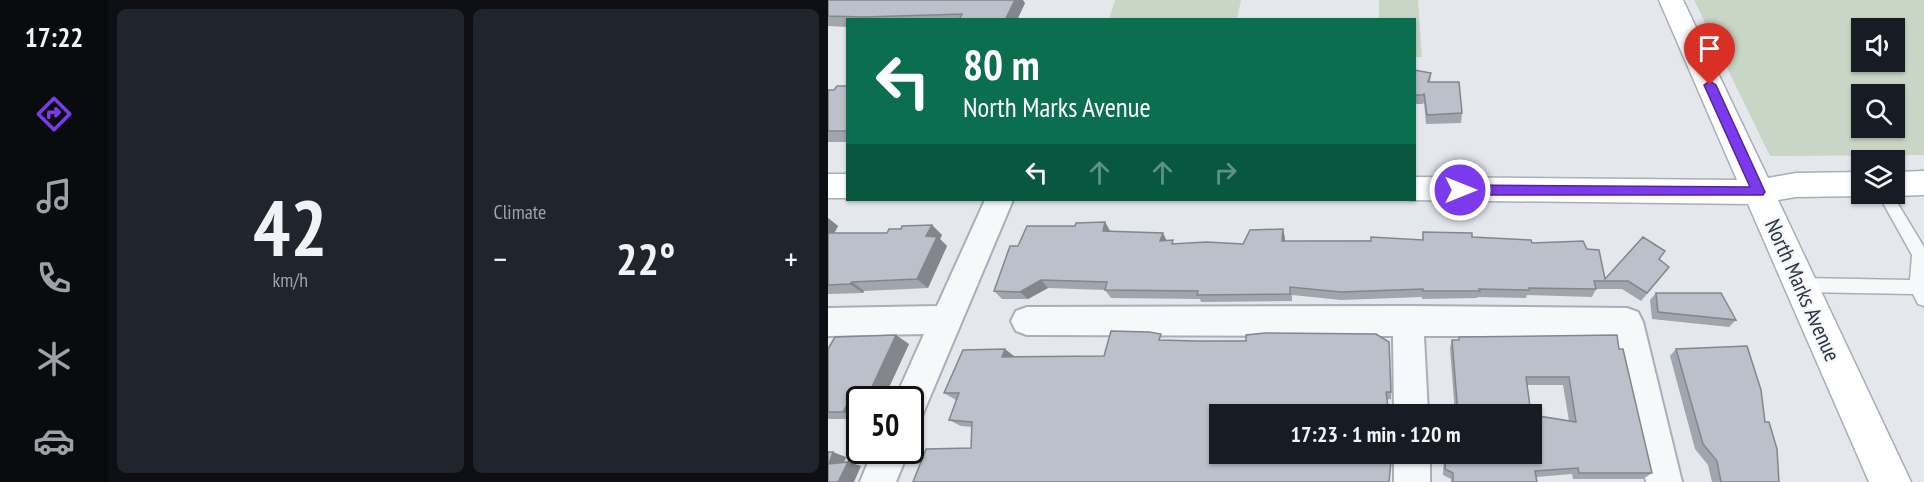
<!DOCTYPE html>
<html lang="en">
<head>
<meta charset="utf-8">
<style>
	:root { --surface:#171b24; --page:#20242c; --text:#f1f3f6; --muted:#9ea1a6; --accent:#7c3aed }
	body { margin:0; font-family:"PT Sans Narrow",sans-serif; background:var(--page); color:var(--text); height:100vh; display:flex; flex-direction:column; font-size:22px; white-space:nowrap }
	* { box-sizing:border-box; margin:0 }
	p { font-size:20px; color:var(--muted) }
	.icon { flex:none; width:33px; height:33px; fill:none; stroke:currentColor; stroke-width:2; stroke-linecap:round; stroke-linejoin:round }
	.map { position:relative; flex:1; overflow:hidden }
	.panel { display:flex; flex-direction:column; gap:9px; padding:9px; background:#0d0f14; width:720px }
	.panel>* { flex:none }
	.hud { position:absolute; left:18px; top:18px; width:570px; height:183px; border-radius:0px; box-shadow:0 2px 4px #0004; background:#0b6e4f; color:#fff; overflow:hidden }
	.controls { position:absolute; left:1023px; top:18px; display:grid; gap:12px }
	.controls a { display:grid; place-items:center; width:54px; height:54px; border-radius:0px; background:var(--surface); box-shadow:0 2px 4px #0004; font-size:30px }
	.speed { position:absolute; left:18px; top:386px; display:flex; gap:12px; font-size:30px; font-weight:700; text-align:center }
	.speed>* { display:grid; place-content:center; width:78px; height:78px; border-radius:50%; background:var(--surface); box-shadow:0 2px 4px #0004; line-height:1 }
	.speed .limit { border:3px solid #111; border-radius:9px; background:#fff; color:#111 }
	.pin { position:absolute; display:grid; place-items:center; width:51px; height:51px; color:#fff; margin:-62px -26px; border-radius:50% 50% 50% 0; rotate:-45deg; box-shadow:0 0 6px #0007 }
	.pin .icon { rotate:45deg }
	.me { position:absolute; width:66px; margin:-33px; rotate:90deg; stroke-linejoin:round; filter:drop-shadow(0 0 4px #0008) }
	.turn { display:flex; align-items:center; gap:21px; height:126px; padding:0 18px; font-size:27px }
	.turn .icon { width:78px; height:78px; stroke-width:2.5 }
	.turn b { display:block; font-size:42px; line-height:51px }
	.lanes { display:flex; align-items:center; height:57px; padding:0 18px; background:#0003; justify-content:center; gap:30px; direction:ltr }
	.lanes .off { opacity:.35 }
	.big { font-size:45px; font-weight:800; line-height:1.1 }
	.panel .tile { flex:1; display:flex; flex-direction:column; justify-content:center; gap:9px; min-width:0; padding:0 21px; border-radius:9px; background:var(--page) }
	.panel .dial { align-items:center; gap:0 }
	.dial b { font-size:78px; line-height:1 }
	.heat { display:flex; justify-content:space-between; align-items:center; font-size:33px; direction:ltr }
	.panel .tiles { flex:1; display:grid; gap:9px; grid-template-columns:repeat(2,1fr) }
	.trip { position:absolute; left:381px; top:404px; width:333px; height:60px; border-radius:0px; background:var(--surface); box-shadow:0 2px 4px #0004; font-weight:800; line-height:60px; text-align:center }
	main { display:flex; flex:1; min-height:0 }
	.tab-bar { display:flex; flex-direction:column; width:108px; justify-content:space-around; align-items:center; background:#090b0e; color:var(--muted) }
	.tab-bar .icon { width:42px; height:42px }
	.tab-bar .on { color:var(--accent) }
	.tab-bar b { font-size:27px; color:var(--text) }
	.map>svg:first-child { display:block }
	.green { fill:#c9d6c5; fill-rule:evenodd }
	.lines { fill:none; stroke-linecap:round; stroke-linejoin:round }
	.service-casing { stroke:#a9aeb7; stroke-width:3 }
	.minor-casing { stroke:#a9aeb7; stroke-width:4 }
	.secondary-casing { stroke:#a9aeb7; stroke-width:3 }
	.service { fill:#f7f8fa; fill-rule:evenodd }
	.minor { fill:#f7f8fa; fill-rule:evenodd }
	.secondary { fill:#fff; fill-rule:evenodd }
	.wall { fill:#a1a5ae }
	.shaded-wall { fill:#83868d }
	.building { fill:#bbc0ca; stroke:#83868d; stroke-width:1.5 }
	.route { fill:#7c3aed; stroke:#51269a; stroke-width:1.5 }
	.labels { text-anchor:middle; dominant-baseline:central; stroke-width:4.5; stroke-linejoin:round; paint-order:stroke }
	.street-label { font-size:22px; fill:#2b3445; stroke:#f4f6f9 }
</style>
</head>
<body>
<main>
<nav class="tab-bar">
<b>17:22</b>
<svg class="icon on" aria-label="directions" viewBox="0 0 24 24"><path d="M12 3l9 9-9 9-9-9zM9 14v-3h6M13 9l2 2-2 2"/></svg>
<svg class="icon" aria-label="music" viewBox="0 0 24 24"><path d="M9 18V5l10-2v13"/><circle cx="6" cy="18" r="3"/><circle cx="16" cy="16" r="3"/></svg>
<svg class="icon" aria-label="phone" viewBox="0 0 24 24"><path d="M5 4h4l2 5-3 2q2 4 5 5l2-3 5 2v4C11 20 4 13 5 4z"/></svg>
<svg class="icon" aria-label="climate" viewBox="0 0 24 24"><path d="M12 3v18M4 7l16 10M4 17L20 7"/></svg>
<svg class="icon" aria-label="car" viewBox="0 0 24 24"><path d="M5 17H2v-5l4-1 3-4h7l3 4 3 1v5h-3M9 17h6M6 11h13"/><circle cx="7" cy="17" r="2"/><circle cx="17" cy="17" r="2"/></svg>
</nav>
<section class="panel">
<div class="tiles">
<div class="tile dial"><b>42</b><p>km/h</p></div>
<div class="tile"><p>Climate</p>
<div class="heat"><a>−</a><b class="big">22°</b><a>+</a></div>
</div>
</div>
</section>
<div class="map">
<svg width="1096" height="482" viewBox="0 0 1096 482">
	<rect width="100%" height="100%" fill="#e4e7ec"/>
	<path class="green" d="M287,0H413L409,19H281Z
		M551,0H590L594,57H587L586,20L551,19Z
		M866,0H1096V155L942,156ZM1034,28H1066V62H1034ZM1034,94H1066V128H1034Z"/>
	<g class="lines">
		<g class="service-casing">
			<path id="service" d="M1050,194H1064L1096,247V306L1090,304L1085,294L973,292L967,290L965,285L967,280L973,278L1082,280L1084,255Z"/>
		</g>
		<g class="minor-casing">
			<path id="minor" d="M157,200H185L94,416L82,420V399H67L96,334L0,336V308L109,306Z
				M580,306L799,308L810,312L815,322L854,482H818L786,336H596L600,414H566L565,336L199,335L188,331L183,321L188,311L199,307Z
				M45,450H81L68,482H32Z
				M566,453H602V482H566Z"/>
		</g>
		<g class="secondary-casing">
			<path id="secondary" d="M831,0H855L940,178L968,173L1034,172V194H1042L1034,196L968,197L950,200L1083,482H1041L920,204L581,200H586V177L909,180Z
				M1096,171V195L1066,196L1058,194H1066V172Z
				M0,174H20V198H0Z"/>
		</g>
		<use href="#service" class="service"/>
		<use href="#minor" class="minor"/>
		<use href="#secondary" class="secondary"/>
	</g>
	<path class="wall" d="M0,0L197,3L189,20H20V27L0,26Z
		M586,70L603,73L602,82L634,113L633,123L598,124L596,102L595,104H586Z
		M20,86V142H0V90H6Z
		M0,218L10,226L6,233H59L73,229L104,225L114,235L112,239L119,246L100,288L36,291L35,293L0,294Z
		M277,222L282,231L339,241L346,244H415L457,238L456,241L594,240L595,232L644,237L704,243L759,249L777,279L837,251L831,259L841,267L813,301L794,289H768L764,297L699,295L698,298L650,297L649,298L594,299V297L513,300L464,295V301L373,302L372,299L283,298L277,290L220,288L200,299H174L166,291L190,246L247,226Z
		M828,293L908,320L901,327L824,319L822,300Z
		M337,340L563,392V399L143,448L144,427L133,426L121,420L128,400L116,393L186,356H276Z
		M624,340L791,349L824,473L815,479H745L744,474L708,477L709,482H623V479L615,475L616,453H704L741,421L735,385H699L703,414H627L622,348Z
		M81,344L57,396H43L41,399H32V417L31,419H0V349Z
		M848,349L937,422L951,482H884L880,465L867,449L842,356Z"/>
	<path class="shaded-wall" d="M187,0H195L197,3L189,20H177Z
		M0,218L10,226L1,243L0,242Z
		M277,222L282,231L280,240L275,231Z
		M104,225L114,235L112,239L119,246L100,288L89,279L98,236Z
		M455,229L457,238L456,249L454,241Z
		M335,233L339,241H332Z
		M213,280L220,288L200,299L192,292Z
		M24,282L36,291L35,293L22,284Z
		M68,335L81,344L57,396L43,389Z
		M177,349L186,356L184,365L174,357Z
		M28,388L43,396L41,399H32V417L31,419L15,412Z
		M5,452L18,457L14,468L1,464Z
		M20,462L33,466L26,482H10Z"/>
	<path class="building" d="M0,0H187L177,20H131L134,14L36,17L0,16Z
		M586,70L603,73L600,82H631L634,113L599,115L596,93V95H586Z
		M9,86H20V131H0V90H6Z
		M277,222L275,231L335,233L332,241L345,240L344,244L378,242L415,244L422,230L455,229L454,241H543V237L595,240V232L644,233V237L703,240L704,243L755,241L759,249L771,250L777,279L815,237L837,251L831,259L841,267L819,293L800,281H766L768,289L701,288V290L651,289L652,291H595V289L513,292L462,287V294L369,295L370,291L277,290L279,282L213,280L192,292L166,291L182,246H190L199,226H247L248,223Z
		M104,225L98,236L109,237L89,279L24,282L22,284L0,285V233H59L61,229H73L74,226Z
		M828,293H893L908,320L830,312Z
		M283,331L321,332L333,334L331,340L369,341H418V335L437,333L548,334L561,342L563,392H558L561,414H392V453H561L563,461L561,482H85L98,449L143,448L144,422L121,420L131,393H116L135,350L177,349L174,357L276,356Z
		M68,335L43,389L28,388L15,412H0V349L7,337Z
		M789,335L791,349H795L824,473H751L750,468L707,471L709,482H625V473L617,469L618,453H704V415L748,422L741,377H698L703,414H630L624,340H631V337Z
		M919,346L933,390L937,422H941L949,449L951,482H893L889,461L875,444L848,349Z
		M0,452H5L1,464L20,462L10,482H0Z"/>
	<path class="route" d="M882,81L888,85L937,192L935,195H632L626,190L632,185L922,187L876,85Z"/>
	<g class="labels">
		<g class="street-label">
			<text transform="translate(975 290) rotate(66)">North Marks Avenue</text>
		</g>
	</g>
</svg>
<div class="controls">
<a><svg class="icon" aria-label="sound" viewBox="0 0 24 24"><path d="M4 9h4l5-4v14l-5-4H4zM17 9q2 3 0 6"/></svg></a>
<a><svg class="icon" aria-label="search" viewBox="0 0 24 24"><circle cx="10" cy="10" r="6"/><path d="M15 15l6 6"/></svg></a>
<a><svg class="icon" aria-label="layers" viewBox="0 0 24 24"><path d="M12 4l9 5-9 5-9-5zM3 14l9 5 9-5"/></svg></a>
</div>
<div class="speed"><div class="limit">50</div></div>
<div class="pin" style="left:882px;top:85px;background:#d93025"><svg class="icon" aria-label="arrive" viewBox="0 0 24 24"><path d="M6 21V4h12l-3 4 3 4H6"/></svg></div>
<svg class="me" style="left:632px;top:190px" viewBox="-20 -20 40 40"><circle r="17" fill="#7c3aed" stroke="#fff" stroke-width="3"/><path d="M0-11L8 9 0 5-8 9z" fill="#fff"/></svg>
<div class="trip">17:23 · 1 min · 120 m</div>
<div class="hud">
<div class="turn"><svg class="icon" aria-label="left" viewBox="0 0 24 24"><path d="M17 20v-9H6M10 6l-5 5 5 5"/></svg><div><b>80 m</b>North Marks Avenue</div></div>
<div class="lanes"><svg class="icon" aria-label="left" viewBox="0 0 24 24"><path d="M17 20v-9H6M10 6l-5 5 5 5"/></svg><svg class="icon off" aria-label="ahead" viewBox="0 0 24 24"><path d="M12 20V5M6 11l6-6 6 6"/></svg><svg class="icon off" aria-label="ahead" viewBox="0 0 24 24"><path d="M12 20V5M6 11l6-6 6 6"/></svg><svg class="icon off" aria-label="right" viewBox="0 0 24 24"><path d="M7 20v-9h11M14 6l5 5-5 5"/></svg></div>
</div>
</div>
</main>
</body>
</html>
